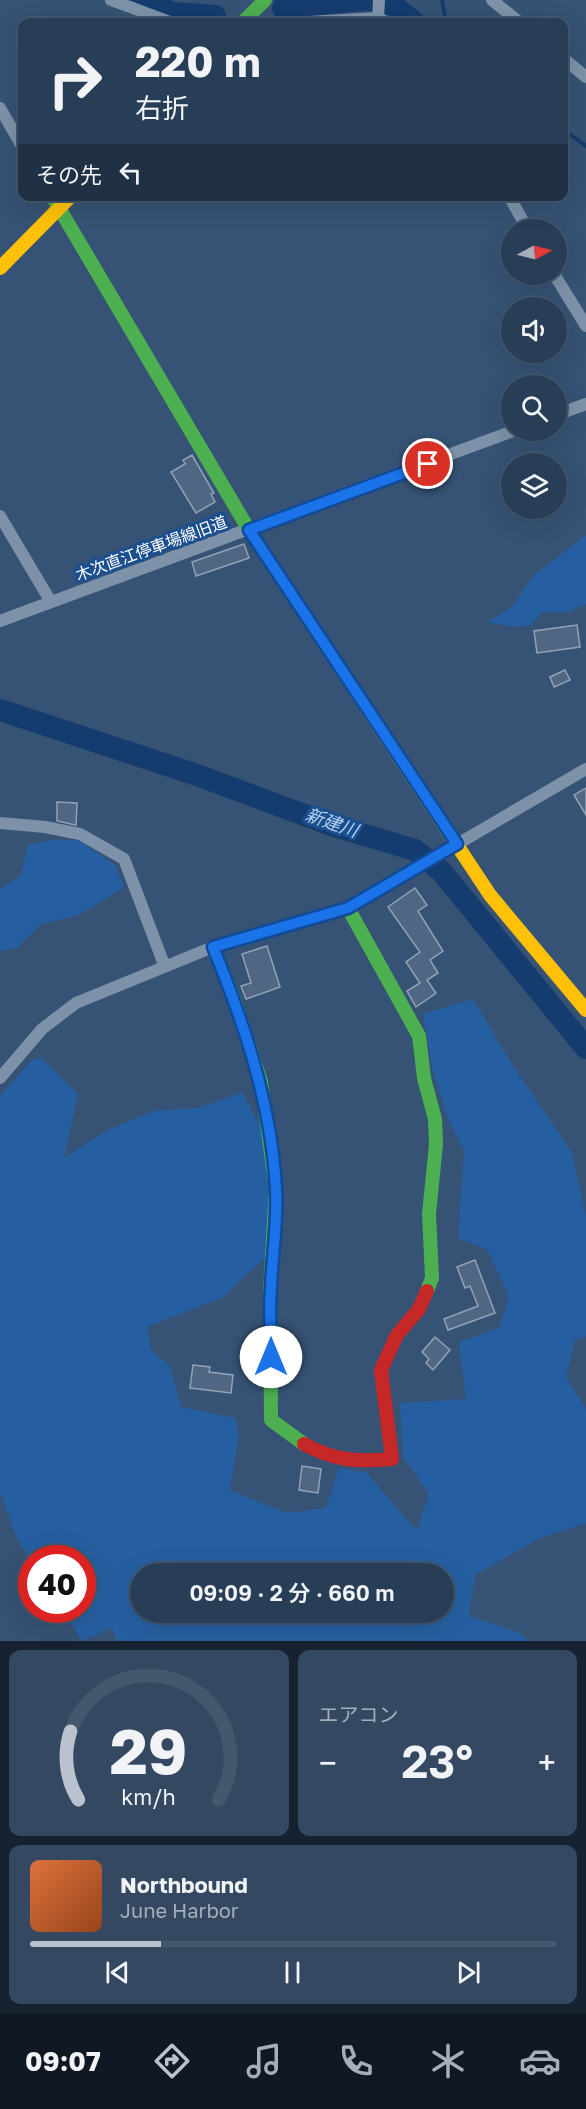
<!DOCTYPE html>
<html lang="ja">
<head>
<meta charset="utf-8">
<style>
	:root { --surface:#283e57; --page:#344961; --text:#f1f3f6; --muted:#a5aeba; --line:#44576d; --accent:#b9c2ce }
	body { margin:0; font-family:"Golos Text","Noto Sans JP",sans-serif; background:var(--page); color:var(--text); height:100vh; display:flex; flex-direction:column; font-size:22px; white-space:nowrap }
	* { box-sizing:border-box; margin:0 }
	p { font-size:20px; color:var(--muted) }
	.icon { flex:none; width:33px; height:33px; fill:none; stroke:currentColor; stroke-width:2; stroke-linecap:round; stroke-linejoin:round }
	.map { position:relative; height:1641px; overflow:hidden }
	.drawer { display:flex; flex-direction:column; gap:9px; padding:9px; background:#162230; flex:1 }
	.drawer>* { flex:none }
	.banner { position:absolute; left:18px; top:18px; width:550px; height:183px; border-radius:12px; box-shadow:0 6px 24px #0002,0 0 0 2px var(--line); background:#283e57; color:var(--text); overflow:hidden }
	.needle { width:39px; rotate:83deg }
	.controls { position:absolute; left:501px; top:219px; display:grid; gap:12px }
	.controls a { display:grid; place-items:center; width:66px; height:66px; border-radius:50%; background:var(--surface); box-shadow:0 6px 24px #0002,0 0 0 2px var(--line); font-size:30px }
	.speed { position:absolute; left:18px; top:1545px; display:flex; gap:12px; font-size:30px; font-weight:700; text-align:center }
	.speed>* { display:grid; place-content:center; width:78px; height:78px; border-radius:50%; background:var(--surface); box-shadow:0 6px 24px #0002,0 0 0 2px var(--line); line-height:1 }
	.speed .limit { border:9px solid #d22; background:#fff; color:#111 }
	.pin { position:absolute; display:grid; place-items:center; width:51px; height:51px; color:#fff; margin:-26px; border:3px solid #fff; border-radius:50%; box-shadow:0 2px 6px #0007 }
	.me { position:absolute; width:66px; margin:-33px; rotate:0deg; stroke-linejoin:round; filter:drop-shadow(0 0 4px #0008) }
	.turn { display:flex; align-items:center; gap:21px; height:126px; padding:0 18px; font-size:27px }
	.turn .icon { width:78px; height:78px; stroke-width:2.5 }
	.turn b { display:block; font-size:42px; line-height:51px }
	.then { display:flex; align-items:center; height:57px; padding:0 18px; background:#0003; gap:12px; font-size:22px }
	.big { font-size:45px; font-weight:600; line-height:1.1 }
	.drawer .card { flex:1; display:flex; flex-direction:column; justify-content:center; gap:9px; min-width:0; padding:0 21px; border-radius:12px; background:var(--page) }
	.drawer .dial { align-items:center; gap:0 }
	.dial svg { height:156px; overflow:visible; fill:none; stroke:var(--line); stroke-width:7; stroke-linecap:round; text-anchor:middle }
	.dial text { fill:var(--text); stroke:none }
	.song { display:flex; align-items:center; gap:18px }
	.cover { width:72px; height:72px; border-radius:9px; background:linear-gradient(135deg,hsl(20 70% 55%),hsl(20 70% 35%)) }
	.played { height:6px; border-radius:3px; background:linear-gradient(90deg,var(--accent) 25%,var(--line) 25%) }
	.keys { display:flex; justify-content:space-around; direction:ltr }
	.heat { display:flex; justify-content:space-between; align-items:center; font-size:33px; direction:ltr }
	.drawer .tiles { flex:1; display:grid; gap:9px; grid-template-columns:1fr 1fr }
	.card:last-child { grid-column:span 2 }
	.trip { position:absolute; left:130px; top:1563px; width:324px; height:60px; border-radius:30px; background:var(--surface); box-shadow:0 6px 24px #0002,0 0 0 2px var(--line); font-weight:600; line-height:60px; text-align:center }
	.tabs { display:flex; height:96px; justify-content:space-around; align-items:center; background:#101923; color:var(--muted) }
	.tabs .icon { width:42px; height:42px }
	.tabs .current { color:var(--accent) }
	.tabs b { font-size:27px; color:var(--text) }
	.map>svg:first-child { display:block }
	.green { fill:#265fa1; fill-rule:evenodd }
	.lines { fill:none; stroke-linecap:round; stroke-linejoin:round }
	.stream { stroke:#153c6e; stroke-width:4 }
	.river { stroke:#153c6e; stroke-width:22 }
	.building { fill:#506783; stroke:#92a2b6; stroke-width:1.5 }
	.street { stroke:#7d92a8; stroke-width:12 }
	.fast { stroke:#4caf50; stroke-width:14 }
	.slow { stroke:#ffc107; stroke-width:14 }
	.jam { stroke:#c62828; stroke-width:14 }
	.route-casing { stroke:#114b97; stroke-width:15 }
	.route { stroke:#1a73e8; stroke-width:10 }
	.labels { text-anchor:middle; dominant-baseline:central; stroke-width:6; stroke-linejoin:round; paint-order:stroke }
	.street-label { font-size:16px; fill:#fff; stroke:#1b4f8f }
	.water-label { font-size:18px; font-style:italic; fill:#b5d3f5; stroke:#1b4f8f }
</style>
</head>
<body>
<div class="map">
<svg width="586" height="1641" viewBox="0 0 586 1641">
	<rect width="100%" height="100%" fill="#365274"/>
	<path class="green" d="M586,535V604L569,612H543L531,625L514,627L488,622L512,607L532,577Z
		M53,840H78L114,864L124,887L79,915L41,924L17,948L0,951V890L21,875L28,845Z
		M473,999L515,1069L572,1152L586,1217V1336L575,1340L566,1377L586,1409V1523L538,1539L475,1575L469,1616L518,1632L529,1641H118L111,1628L82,1641L62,1610H82V1558H32L31,1561L17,1538L0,1492V1096L33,1059L41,1058L78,1094L64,1158L106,1131L153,1111L198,1108L242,1092L260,1126L268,1185V1255L222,1298L147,1327L152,1352L169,1364L181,1407L235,1418L239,1435L230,1490L287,1513L326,1508L339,1468L366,1472L417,1531L429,1494L403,1457L400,1403L466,1399L459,1342L499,1328L509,1297L487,1249L458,1238L464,1151L448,1119L432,1068L423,1014ZM141,1574H444V1612H141Z"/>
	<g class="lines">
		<path class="stream" d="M442,0L446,22
			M564,130L586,146"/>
		<path class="river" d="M139,0L173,13L215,16
			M368,0L392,4L414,22
			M283,8L360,0
			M0,710L194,774L334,826L415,850L441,871L586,1048"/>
	</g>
	<path class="building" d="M192,455L214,493L211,494L215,502L196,513L171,472L185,464L183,460Z
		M244,544L249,558L196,576L192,562Z
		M577,625L580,647L537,653L534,631Z
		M565,670L570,680L554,687L550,677Z
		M586,788V815L574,795Z
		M57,802L77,803L76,825L57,821Z
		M415,888L427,905L418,911L443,951L430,960L438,973L427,980L436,993L416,1007L407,991L420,983L406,962L420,952L388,907Z
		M267,946L280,987L246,999L241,986L251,983L242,954Z
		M475,1260L495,1313L448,1330L444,1319L478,1306L470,1286L465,1288L457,1267Z
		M435,1337L450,1350L433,1370L426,1363L429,1359L422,1352Z
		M193,1365L210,1367L209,1372L233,1375L231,1393L190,1388Z
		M302,1466L321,1469L318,1493L299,1490Z"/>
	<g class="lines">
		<path class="street" d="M111,0L170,22
			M492,0L519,22
			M378,18L379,0
			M308,22L378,18L386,22
			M564,59L586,77
			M0,108L22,146
			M509,196L528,230
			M554,274L586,326
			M556,415L586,404
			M0,516L51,602
			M0,621L516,430
			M0,823L45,827L80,834L124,859L165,967
			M0,1078L42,1029L76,1003L213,947L348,908L586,769"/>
		<path class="fast" d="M243,22L265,0
			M52,196L249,530L367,709
			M348,908L419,1036L424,1078L435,1119L436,1144L429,1214L432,1278L427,1291
			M213,947L234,999L261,1082L276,1189L270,1290L271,1420L304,1444"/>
		<path class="slow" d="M0,268L71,196
			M367,709L490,895L586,1010"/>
		<path class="jam" d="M304,1444C334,1461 359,1462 392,1459L381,1370L397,1335L419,1309L427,1291"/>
	</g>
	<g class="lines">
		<g class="route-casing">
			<path id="route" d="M271,1357C271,1334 269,1311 271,1288C272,1255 278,1222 276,1188C271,1104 245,1025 213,947L348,908L457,844L249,530L428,464"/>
		</g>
		<use href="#route" class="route"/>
	</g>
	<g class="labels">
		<g class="street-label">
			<text transform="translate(151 548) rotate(-20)">木次直江停車場線旧道</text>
		</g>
		<g class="water-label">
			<text transform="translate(332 822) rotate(19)">新建川</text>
		</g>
	</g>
</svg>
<div class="controls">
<a><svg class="needle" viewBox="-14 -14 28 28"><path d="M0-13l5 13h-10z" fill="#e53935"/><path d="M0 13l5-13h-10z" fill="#a5aeba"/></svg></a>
<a><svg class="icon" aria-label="sound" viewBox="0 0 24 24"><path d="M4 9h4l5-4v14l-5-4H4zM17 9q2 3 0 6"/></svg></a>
<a><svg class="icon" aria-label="search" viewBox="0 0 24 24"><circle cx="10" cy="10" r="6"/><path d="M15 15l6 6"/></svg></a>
<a><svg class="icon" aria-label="layers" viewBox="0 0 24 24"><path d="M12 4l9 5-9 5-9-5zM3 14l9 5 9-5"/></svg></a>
</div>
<div class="speed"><div class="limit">40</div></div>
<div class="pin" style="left:428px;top:464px;background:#d93025"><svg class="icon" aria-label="arrive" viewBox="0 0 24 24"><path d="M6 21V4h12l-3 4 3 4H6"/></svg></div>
<svg class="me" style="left:271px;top:1357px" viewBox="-20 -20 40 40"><circle r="19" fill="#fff"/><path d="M0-13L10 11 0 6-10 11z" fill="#1a73e8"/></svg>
<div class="trip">09:09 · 2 分 · 660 m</div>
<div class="banner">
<div class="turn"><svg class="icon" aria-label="right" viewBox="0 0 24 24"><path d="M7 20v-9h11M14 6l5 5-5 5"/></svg><div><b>220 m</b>右折</div></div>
<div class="then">その先<svg class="icon" aria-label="left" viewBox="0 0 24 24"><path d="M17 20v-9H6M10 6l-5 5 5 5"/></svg></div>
</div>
</div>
<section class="drawer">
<div class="tiles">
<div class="card dial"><svg viewBox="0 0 100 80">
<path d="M14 69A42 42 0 1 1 86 69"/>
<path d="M14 69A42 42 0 0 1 10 34" stroke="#b9c2ce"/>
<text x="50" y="56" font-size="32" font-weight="700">29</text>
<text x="50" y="72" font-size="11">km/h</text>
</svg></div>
<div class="card"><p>エアコン</p>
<div class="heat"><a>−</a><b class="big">23°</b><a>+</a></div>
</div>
<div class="card">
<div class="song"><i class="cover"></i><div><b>Northbound</b><p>June Harbor</p></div></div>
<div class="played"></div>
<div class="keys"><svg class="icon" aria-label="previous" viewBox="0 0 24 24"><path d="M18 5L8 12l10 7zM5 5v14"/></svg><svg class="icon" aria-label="pause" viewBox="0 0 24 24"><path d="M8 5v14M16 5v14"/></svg><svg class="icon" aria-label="next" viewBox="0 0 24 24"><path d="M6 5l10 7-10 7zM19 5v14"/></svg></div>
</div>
</div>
</section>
<nav class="tabs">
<b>09:07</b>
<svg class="icon current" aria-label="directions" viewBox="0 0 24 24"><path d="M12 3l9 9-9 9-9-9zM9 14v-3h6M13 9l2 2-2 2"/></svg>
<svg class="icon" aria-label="music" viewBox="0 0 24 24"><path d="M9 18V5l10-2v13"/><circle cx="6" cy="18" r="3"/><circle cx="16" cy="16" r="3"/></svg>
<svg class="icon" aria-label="phone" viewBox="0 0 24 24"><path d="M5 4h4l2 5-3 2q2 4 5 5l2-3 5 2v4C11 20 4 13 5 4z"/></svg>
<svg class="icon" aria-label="climate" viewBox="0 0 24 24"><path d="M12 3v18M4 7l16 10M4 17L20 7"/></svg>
<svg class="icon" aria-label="car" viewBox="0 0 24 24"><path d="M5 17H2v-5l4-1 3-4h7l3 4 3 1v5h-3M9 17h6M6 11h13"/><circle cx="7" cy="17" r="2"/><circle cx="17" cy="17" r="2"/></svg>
</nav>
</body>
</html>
